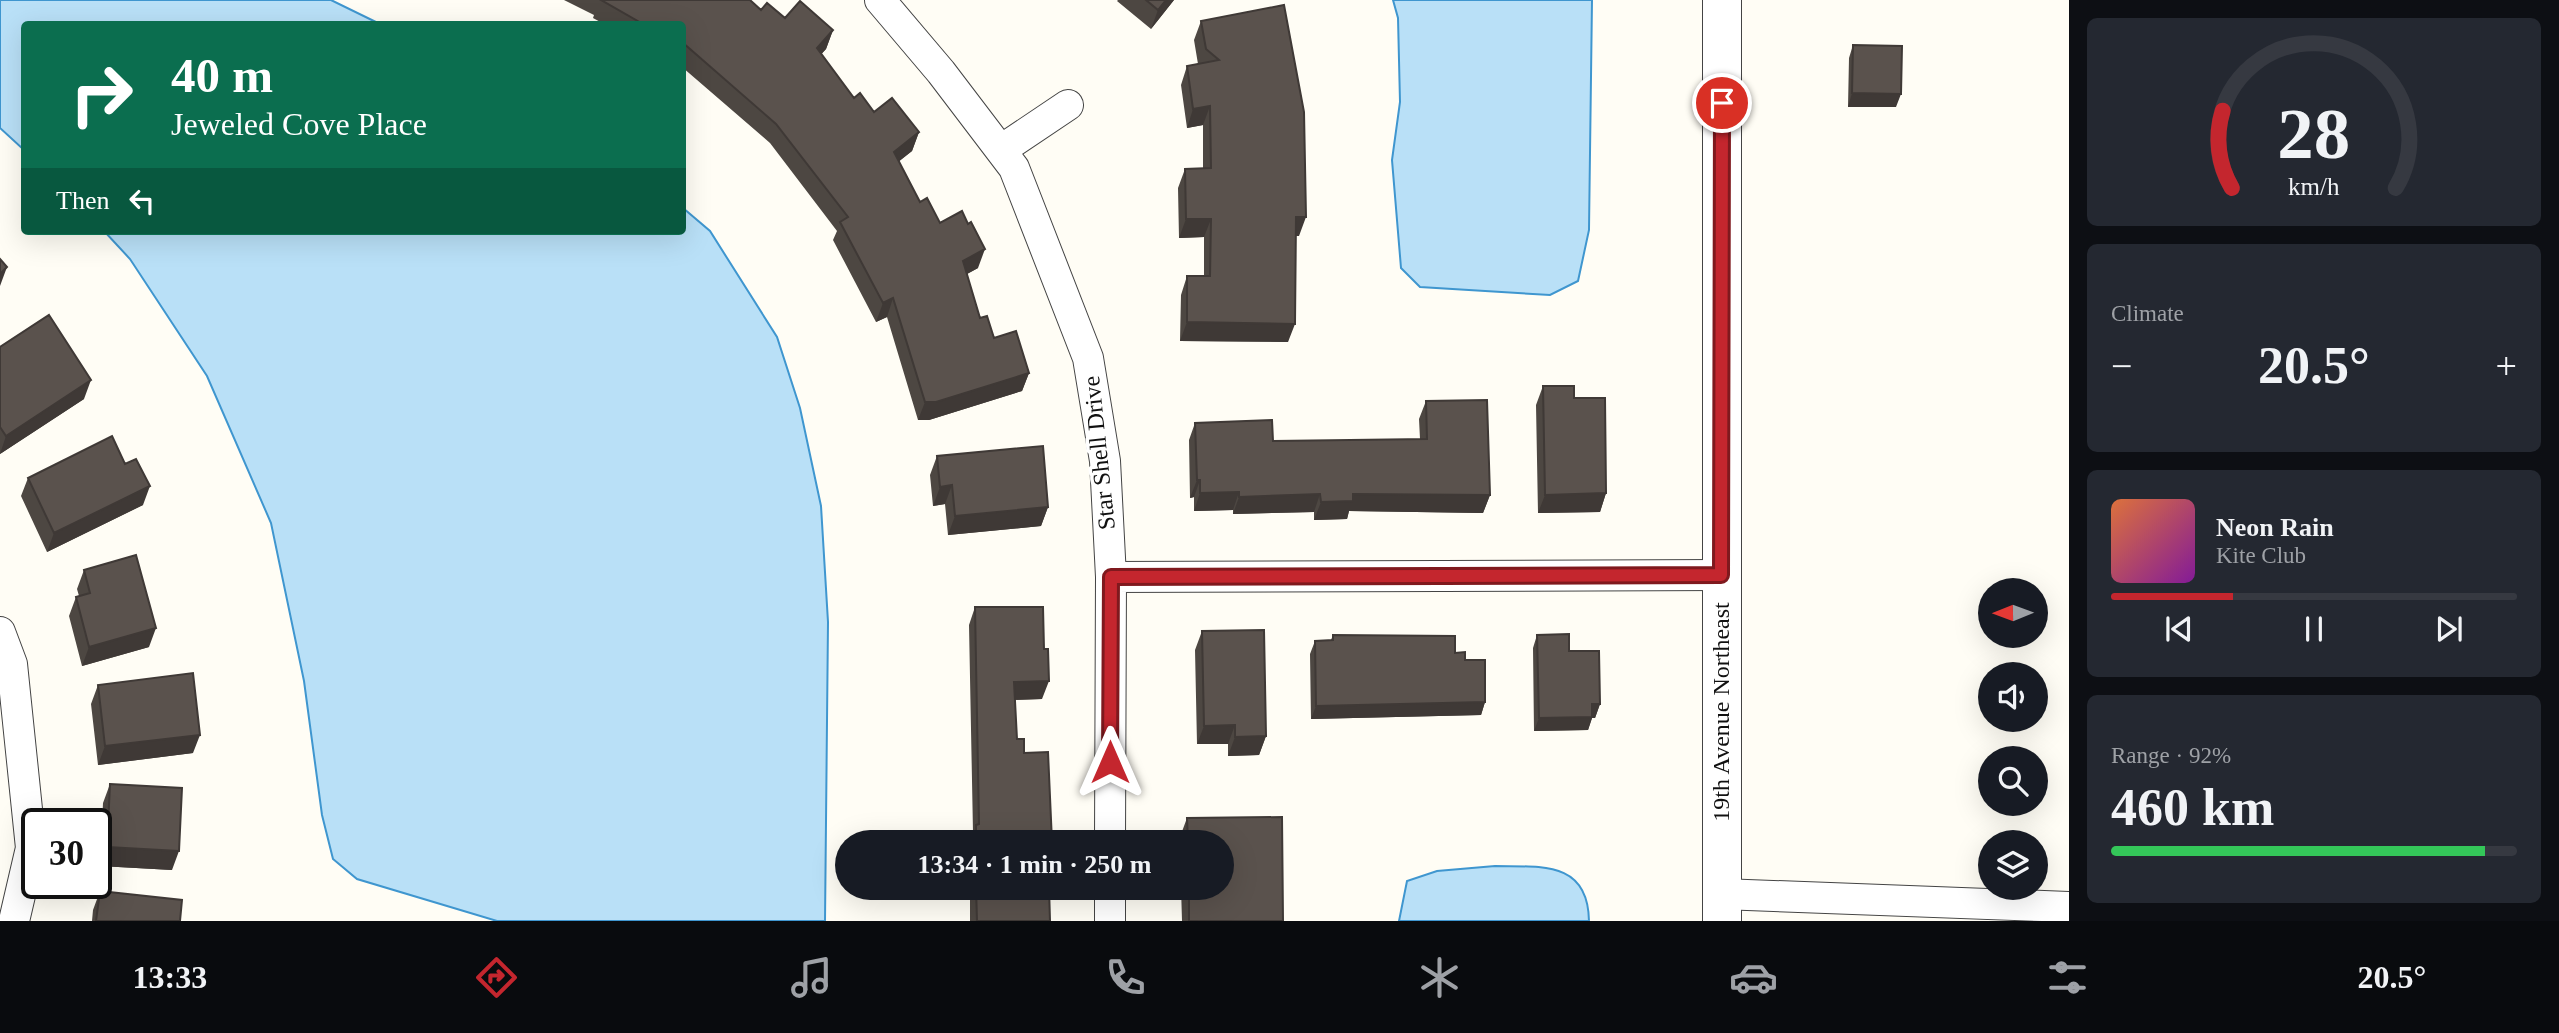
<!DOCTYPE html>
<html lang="en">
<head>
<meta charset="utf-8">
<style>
	:root { --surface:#171b24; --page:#242831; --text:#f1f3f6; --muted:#9ea1a6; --line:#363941; --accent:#c4262e }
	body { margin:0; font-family:"Times New Roman",serif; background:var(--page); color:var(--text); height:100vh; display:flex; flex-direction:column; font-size:26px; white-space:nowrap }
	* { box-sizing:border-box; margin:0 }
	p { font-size:23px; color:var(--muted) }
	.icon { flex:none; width:38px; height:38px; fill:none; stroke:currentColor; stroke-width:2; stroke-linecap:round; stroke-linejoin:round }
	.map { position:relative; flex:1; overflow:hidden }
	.drawer { display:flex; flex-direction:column; gap:18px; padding:18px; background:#0d0f14; width:490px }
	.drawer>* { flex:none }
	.banner { position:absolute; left:21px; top:21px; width:665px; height:214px; border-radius:7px; box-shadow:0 7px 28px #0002; background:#0b6e4f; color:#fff; overflow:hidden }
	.needle { width:46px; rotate:269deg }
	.controls { position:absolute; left:1978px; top:578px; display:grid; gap:14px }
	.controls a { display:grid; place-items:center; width:70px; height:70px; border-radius:50%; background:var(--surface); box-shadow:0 7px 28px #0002; font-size:35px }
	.speed { position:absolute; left:21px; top:808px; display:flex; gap:14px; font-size:35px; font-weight:700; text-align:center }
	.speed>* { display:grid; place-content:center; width:91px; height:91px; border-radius:50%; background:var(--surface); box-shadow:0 7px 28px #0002; line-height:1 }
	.speed .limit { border:4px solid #111; border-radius:10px; background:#fff; color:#111 }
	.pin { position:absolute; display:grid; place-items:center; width:60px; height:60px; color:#fff; margin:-30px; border:4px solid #fff; border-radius:50%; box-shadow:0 2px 7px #0007 }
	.me { position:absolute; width:77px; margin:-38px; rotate:0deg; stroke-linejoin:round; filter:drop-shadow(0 0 5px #0008) }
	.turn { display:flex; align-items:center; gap:24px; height:147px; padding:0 35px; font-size:32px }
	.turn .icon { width:91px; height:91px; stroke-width:2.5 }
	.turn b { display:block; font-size:49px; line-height:60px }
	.then { display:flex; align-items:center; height:66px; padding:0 35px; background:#0003; gap:14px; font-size:26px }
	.big { font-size:52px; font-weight:800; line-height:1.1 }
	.drawer .card { flex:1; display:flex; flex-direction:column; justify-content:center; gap:10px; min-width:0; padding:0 24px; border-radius:10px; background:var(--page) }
	.drawer .dial { align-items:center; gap:0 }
	.dial svg { height:182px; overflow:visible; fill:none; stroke:var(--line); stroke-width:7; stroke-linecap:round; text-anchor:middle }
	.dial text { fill:var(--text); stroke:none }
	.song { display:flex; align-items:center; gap:21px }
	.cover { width:84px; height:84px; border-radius:10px; background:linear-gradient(135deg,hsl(20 70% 55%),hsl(290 70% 35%)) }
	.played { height:7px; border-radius:4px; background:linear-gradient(90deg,var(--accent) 30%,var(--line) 30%) }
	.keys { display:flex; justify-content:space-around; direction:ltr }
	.heat { display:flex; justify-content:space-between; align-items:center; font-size:38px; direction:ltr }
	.charge { height:10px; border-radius:5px; background:linear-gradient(90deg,#34c759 92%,var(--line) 0) }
	.trip { position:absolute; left:835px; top:830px; width:399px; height:70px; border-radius:35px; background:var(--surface); box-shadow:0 7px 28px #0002; font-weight:800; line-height:70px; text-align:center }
	.menu { display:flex; height:112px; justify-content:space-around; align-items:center; background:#090b0e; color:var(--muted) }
	.menu .icon { width:49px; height:49px }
	.menu .on { color:var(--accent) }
	.menu b { font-size:32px; color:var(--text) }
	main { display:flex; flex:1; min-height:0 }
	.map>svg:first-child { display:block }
	.water { fill:#b9e0f7; stroke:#3f96cf; stroke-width:2 }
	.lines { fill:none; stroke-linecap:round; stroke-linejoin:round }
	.minor-casing { stroke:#444; stroke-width:32 }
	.tertiary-casing { stroke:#444; stroke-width:40 }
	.minor { stroke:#fff; stroke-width:30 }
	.tertiary { stroke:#fff; stroke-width:38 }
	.wall { fill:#4d4742 }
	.shaded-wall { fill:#3f3936 }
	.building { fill:#5a524d; stroke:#3f3936; stroke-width:2 }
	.route-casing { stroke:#7f191e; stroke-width:18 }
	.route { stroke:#c4262e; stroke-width:12 }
	.labels { text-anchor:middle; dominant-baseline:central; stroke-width:7; stroke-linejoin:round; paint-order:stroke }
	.street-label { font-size:24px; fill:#111; stroke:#fff }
</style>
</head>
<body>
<main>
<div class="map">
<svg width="2069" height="921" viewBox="0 0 2069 921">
	<rect width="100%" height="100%" fill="#fffdf5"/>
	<path class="water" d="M0,0H331L380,24H24V150L0,128Z
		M1393,0H1592L1589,230L1578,281L1550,295L1420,287L1401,268L1392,160L1400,102L1398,18Z
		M683,208L710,231L777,337L800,408L821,506L828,622L825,921H497L357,879L333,859L322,815L304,681L271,523L207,376L130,259L104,231H682Z
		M1495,866C1540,867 1588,860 1589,921H1399L1407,881L1437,871Z"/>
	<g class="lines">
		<g class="minor-casing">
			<path id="minor" d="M880,0L941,72L1014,168L1088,358L1105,461L1111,577L1110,842
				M1001,150L1068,105
				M1111,577L1722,575
				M0,632L12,664L31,848L14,921
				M1721,894L2069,907
				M1110,921V887"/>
		</g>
		<g class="tertiary-casing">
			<path id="tertiary" d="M1722,921V0"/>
		</g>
		<use href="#minor" class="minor"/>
		<use href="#tertiary" class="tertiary"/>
	</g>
	<path class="wall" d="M564,0H750L761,10L785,18L833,30L826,49L821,54L854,98L874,112L919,132L912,151L899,161L920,202L978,268L967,274L980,318L994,338L1029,373L1022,391L929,420H918L887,317L876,322L833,240L837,231L770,143L682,67V24H604L593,18L594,15Z
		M1118,0H1174L1151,29L1117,1Z
		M1201,21L1299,236H1296L1288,342L1180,341L1181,295L1187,276H1204V237L1179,238L1178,188L1185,169L1203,168V125L1187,128L1181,85L1187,66L1198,64L1194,40Z
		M1853,45L1896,107H1848L1849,58Z
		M0,347L84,399L0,454Z
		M1543,386L1574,398L1606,493L1600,512L1538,513L1536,405Z
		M1426,401L1490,495L1483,513L1349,511L1347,519L1314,520V512L1233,514V510L1194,511V497L1190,498L1189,440L1195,423L1273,441L1420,439L1419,419Z
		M937,456L1048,507L1041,526L948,535L945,504L933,506L930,475Z
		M28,478L143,505L47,552L21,496Z
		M84,570L149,647L82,666L69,616L76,597L79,596L77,589Z
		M975,607L1042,699L1014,700L1017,739L1024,753L1052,842H969L973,832L969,625Z
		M1202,631L1266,736L1259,755L1228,756V744H1197L1195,650Z
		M1333,635L1465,660L1485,702L1481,715L1311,719L1310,654L1315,641L1331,640Z
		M1537,635L1569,651L1600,704L1595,718H1592L1588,730L1534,731L1533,648Z
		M98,685L193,753L98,765L91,704Z
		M110,784L172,870L100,866L103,803Z
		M1282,817L1283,921H1182L1181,887H1222V842H1181L1180,837L1187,818Z
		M970,887H1049L1050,921H970Z
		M100,891L180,921H92L93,910Z"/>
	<path class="shaded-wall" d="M1166,0H1174L1151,29L1158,10Z
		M833,30L826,49L810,67L817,48Z
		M1852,93L1901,94L1896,107H1848Z
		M1210,106L1203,125L1187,128L1193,109Z
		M919,132L912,151L887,171L894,152Z
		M1296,217H1306L1299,236H1290Z
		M1186,219H1211L1204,237L1179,238Z
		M985,249L978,268L956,280L963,261Z
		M7,267L0,286V274Z
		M893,298L887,317L876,322L883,303Z
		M1187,322L1295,324L1288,342L1180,341Z
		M1029,373L1022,391L929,420H918L925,402Z
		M91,380L84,399L0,454L6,436Z
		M1197,480H1200L1194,497L1190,498Z
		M952,485L945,504L933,506L940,487Z
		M150,486L143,505L47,552L54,533Z
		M1239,492L1233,510L1194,511L1200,493Z
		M1606,493L1600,512L1538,513L1545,495Z
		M1320,494L1314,512L1233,514L1239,497Z
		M1353,494L1490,495L1483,513L1349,511L1347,519L1314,520L1321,502Z
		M1048,507L1041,526L948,535L955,516Z
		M156,628L149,647L82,666L89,647Z
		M1049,681L1042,699L1007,700L1014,682Z
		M1485,702L1481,715L1311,719L1316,706Z
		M1592,704H1600L1595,718H1592L1588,730L1534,731L1539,718Z
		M1235,725L1228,744H1197L1204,726Z
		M200,735L193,753L98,765L105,746Z
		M1266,736L1259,755L1228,756L1235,737Z
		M107,847L179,851L172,870L100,866Z"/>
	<path class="building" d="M601,0H750L761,10L767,3L785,18L800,1L833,30L817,48L854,98L860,93L874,112L892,98L919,132L894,152L920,202L927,198L940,223L962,211L968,224L971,222L985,249L963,261L980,318L987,316L994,338L1016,331L1029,373L936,402H925L893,298L883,303L840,222L848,217L776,124L682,42V24H643Z
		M1146,0H1166L1158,10Z
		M1284,5L1304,112L1306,217H1296L1295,324L1187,322V276H1210L1211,219H1186L1185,169L1211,168L1210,106L1193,109L1187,66L1219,60L1206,49L1201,21Z
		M1853,45L1902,46L1901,94L1852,93Z
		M0,259L7,267L0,274Z
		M49,315L91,380L6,436L0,427V347Z
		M1543,386H1574V398H1605L1606,493L1545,495Z
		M1487,400L1490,495L1353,494V501L1321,502L1320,494L1239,497V492L1200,493V480H1197L1195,423L1272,420L1273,441L1427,439L1426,401Z
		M112,436L125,464L136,459L150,486L54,533L28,478Z
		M1043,446L1048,507L955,516L952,485L940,487L937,456Z
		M136,555L156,628L89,647L76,597L90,593L84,570Z
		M975,607H1043L1044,649H1048L1049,681L1014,682L1017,739H1024V753L1048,752L1052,842H976V825L979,824Z
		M1264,630L1266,736L1235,737V725L1204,726L1202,631Z
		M1569,634V651H1599L1600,704H1592V717L1539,718L1537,635Z
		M1333,635L1455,636V653L1465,652V660H1485V702L1316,706L1315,641L1333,640Z
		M193,673L200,735L105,746L98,685Z
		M110,784L182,788L179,851L107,847Z
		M1282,817L1283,921H1189V887H1222V842H1188L1187,818Z
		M976,887H1049L1050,921H977Z
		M100,891L182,900L180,921H96Z"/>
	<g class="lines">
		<g class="route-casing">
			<path id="route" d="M1110,762L1111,577L1721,575L1722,103"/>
		</g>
		<use href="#route" class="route"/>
	</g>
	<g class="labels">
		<g class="street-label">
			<text transform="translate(1099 453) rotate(-96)">Star Shell Drive</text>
			<text transform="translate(1721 712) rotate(-90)">19th Avenue Northeast</text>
		</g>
	</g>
</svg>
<div class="controls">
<a><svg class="needle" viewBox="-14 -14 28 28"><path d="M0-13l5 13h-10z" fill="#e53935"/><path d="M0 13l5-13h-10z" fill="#9ea1a6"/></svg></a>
<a><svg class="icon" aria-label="sound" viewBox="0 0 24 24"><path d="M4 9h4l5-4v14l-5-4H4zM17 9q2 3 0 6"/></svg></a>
<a><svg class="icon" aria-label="search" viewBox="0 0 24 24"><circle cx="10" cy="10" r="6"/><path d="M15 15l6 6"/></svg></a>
<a><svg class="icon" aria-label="layers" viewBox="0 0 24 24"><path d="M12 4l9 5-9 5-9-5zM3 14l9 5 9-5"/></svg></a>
</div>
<div class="speed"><div class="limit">30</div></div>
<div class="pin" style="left:1722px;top:103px;background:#d93025"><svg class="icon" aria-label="arrive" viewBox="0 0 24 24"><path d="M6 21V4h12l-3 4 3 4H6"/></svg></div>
<svg class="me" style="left:1110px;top:762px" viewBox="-20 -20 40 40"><path d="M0-17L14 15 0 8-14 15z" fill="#c4262e" stroke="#fff" stroke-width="4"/></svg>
<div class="trip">13:34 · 1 min · 250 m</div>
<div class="banner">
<div class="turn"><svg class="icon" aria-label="right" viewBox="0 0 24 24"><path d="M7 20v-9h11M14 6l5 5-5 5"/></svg><div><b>40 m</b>Jeweled Cove Place</div></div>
<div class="then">Then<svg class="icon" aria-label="left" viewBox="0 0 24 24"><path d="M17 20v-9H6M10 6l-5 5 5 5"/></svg></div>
</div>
</div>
<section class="drawer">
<div class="card dial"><svg viewBox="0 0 100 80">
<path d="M14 69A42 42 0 1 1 86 69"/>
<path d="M14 69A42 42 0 0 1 10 35" stroke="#c4262e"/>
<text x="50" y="56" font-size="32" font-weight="700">28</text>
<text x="50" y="72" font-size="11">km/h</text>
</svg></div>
<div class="card"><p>Climate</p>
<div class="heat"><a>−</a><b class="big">20.5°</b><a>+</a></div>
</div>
<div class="card">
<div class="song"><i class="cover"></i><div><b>Neon Rain</b><p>Kite Club</p></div></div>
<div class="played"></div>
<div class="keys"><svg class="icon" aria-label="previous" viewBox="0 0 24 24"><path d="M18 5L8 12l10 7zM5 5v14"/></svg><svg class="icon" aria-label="pause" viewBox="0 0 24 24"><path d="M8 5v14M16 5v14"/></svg><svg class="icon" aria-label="next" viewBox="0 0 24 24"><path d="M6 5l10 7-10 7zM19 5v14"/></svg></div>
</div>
<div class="card"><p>Range · 92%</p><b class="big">460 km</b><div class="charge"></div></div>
</section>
</main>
<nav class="menu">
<b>13:33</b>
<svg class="icon on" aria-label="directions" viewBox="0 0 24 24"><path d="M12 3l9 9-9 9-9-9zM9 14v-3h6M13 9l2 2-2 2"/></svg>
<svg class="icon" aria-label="music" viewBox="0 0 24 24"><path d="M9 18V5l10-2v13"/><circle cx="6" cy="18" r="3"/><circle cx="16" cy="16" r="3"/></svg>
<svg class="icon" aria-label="phone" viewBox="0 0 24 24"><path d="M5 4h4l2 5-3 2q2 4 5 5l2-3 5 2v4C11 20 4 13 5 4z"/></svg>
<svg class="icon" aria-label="climate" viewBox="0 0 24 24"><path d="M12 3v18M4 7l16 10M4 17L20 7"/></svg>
<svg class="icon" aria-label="car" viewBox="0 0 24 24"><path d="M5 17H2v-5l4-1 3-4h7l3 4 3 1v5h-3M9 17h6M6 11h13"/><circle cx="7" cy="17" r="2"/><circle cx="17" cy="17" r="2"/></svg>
<svg class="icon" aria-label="filters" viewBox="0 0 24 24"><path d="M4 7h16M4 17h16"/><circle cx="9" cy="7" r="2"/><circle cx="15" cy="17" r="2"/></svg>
<b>20.5°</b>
</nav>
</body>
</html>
